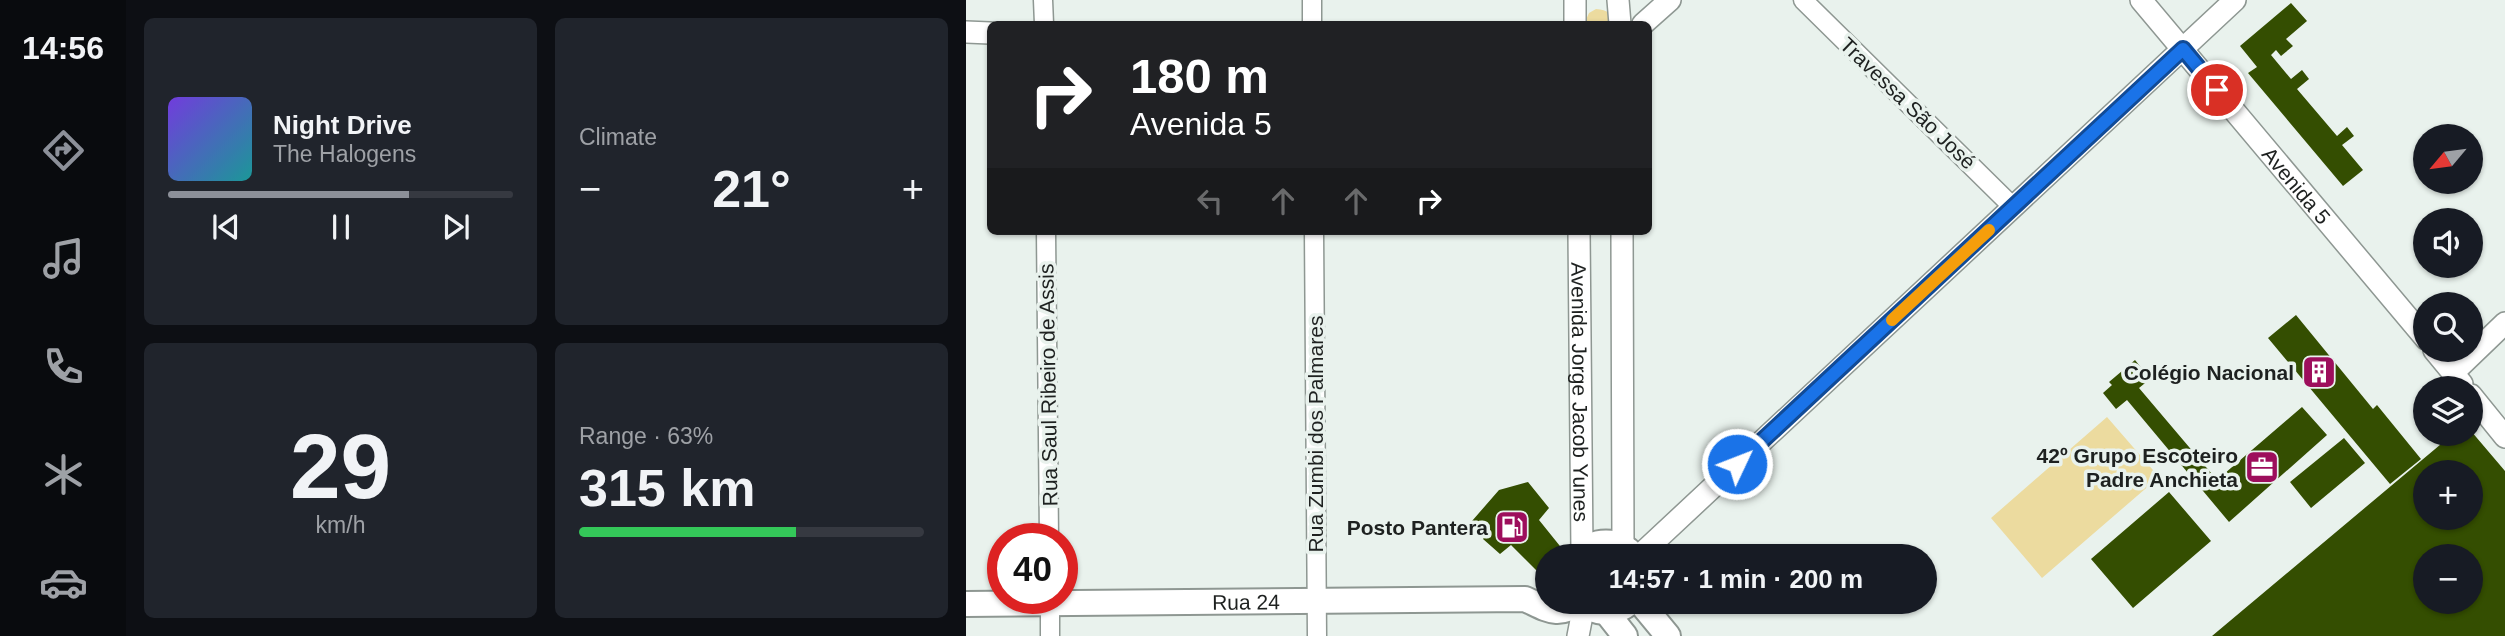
<!DOCTYPE html>
<html lang="en">
<head>
<meta charset="utf-8">
<style>
	:root { --surface:#171b24; --page:#20242c; --text:#f1f3f6; --muted:#9ea1a6; --line:#363941; --accent:#8c9099 }
	body { margin:0; font-family:Arial,sans-serif; background:var(--page); color:var(--text); height:100vh; display:flex; flex-direction:column; font-size:26px; white-space:nowrap }
	* { box-sizing:border-box; margin:0 }
	p { font-size:23px; color:var(--muted) }
	.icon { flex:none; width:38px; height:38px; fill:none; stroke:currentColor; stroke-width:2; stroke-linecap:round; stroke-linejoin:round }
	.map { position:relative; flex:1; overflow:hidden }
	.details { display:flex; flex-direction:column; gap:18px; padding:18px; background:#0d0f14; width:840px }
	.details>* { flex:none }
	.top-card { position:absolute; left:21px; top:21px; width:665px; height:214px; border-radius:10px; box-shadow:0 2px 5px #0004; background:#202124; color:#fff; overflow:hidden }
	.needle { width:46px; rotate:241deg }
	.tools { position:absolute; left:1447px; top:124px; display:grid; gap:14px }
	.tools a { display:grid; place-items:center; width:70px; height:70px; border-radius:50%; background:var(--surface); box-shadow:0 2px 5px #0004; font-size:35px }
	.speed { position:absolute; left:21px; top:523px; display:flex; gap:14px; font-size:35px; font-weight:700; text-align:center }
	.speed>* { display:grid; place-content:center; width:91px; height:91px; border-radius:50%; background:var(--surface); box-shadow:0 2px 5px #0004; line-height:1 }
	.speed .limit { border:10px solid #d22; background:#fff; color:#111 }
	.pin { position:absolute; display:grid; place-items:center; width:60px; height:60px; color:#fff; margin:-30px; border:4px solid #fff; border-radius:50%; box-shadow:0 2px 7px #0007 }
	.me { position:absolute; width:77px; margin:-38px; rotate:47deg; stroke-linejoin:round; filter:drop-shadow(0 0 5px #0008) }
	.turn { display:flex; align-items:center; gap:24px; height:147px; padding:0 28px; font-size:32px }
	.turn .icon { width:91px; height:91px; stroke-width:2.5 }
	.turn b { display:block; font-size:49px; line-height:60px }
	.lanes { display:flex; align-items:center; height:66px; padding:0 28px; background:#0003; justify-content:center; gap:35px; direction:ltr }
	.lanes .off { opacity:.35 }
	.big { font-size:52px; font-weight:700; line-height:1.1 }
	.details .card { flex:1; display:flex; flex-direction:column; justify-content:center; gap:10px; min-width:0; padding:0 24px; border-radius:10px; background:var(--page) }
	.details .dial { align-items:center; gap:0 }
	.dial b { font-size:91px; line-height:1 }
	.song { display:flex; align-items:center; gap:21px }
	.cover { width:84px; height:84px; border-radius:10px; background:linear-gradient(135deg,hsl(260 70% 55%),hsl(180 70% 35%)) }
	.played { height:7px; border-radius:4px; background:linear-gradient(90deg,var(--accent) 70%,var(--line) 70%) }
	.keys { display:flex; justify-content:space-around; direction:ltr }
	.heat { display:flex; justify-content:space-between; align-items:center; font-size:38px; direction:ltr }
	.charge { height:10px; border-radius:5px; background:linear-gradient(90deg,#34c759 63%,var(--line) 0) }
	.details .tiles { flex:1; display:grid; gap:18px; grid-template-columns:repeat(2,1fr) }
	.trip { position:absolute; left:569px; top:544px; width:402px; height:70px; border-radius:35px; background:var(--surface); box-shadow:0 2px 5px #0004; font-weight:700; line-height:70px; text-align:center }
	main { display:flex; flex:1; min-height:0 }
	.tab-bar { display:flex; flex-direction:column; width:126px; justify-content:space-around; align-items:center; background:#090b0e; color:var(--muted) }
	.tab-bar .icon { width:49px; height:49px }
	.tab-bar .on { color:var(--accent) }
	.tab-bar b { font-size:32px; color:var(--text) }
	.map>svg:first-child { display:block }
	.green { fill:#ecdb9f }
	.building { fill:#344e01; fill-rule:evenodd }
	.lines { fill:none; stroke-linecap:round; stroke-linejoin:round }
	.minor-casing { stroke:#8e9792; stroke-width:21 }
	.tertiary-casing { stroke:#8e9792; stroke-width:24 }
	.secondary-casing { stroke:#8e9792; stroke-width:28 }
	.minor { stroke:#fff; stroke-width:18 }
	.tertiary { stroke:#fff; stroke-width:21 }
	.secondary { stroke:#fff; stroke-width:24 }
	.route-casing { stroke:#114b97; stroke-width:18 }
	.route { stroke:#1a73e8; stroke-width:12 }
	.slow { stroke:#f59e0b; stroke-width:12 }
	.labels { text-anchor:middle; dominant-baseline:central; stroke-width:7; stroke-linejoin:round; paint-order:stroke }
	.street-label { font-size:21px; fill:#1e2120; stroke:#e9f2ed }
	.poi-label { font-size:21px; font-weight:bold; fill:#1e2120; stroke:#e9f2ed; text-anchor:end }
</style>
</head>
<body>
<main>
<nav class="tab-bar">
<b>14:56</b>
<svg class="icon on" aria-label="directions" viewBox="0 0 24 24"><path d="M12 3l9 9-9 9-9-9zM9 14v-3h6M13 9l2 2-2 2"/></svg>
<svg class="icon" aria-label="music" viewBox="0 0 24 24"><path d="M9 18V5l10-2v13"/><circle cx="6" cy="18" r="3"/><circle cx="16" cy="16" r="3"/></svg>
<svg class="icon" aria-label="phone" viewBox="0 0 24 24"><path d="M5 4h4l2 5-3 2q2 4 5 5l2-3 5 2v4C11 20 4 13 5 4z"/></svg>
<svg class="icon" aria-label="climate" viewBox="0 0 24 24"><path d="M12 3v18M4 7l16 10M4 17L20 7"/></svg>
<svg class="icon" aria-label="car" viewBox="0 0 24 24"><path d="M5 17H2v-5l4-1 3-4h7l3 4 3 1v5h-3M9 17h6M6 11h13"/><circle cx="7" cy="17" r="2"/><circle cx="17" cy="17" r="2"/></svg>
</nav>
<section class="details">
<div class="tiles">
<div class="card">
<div class="song"><i class="cover"></i><div><b>Night Drive</b><p>The Halogens</p></div></div>
<div class="played"></div>
<div class="keys"><svg class="icon" aria-label="previous" viewBox="0 0 24 24"><path d="M18 5L8 12l10 7zM5 5v14"/></svg><svg class="icon" aria-label="pause" viewBox="0 0 24 24"><path d="M8 5v14M16 5v14"/></svg><svg class="icon" aria-label="next" viewBox="0 0 24 24"><path d="M6 5l10 7-10 7zM19 5v14"/></svg></div>
</div>
<div class="card"><p>Climate</p>
<div class="heat"><a>−</a><b class="big">21°</b><a>+</a></div>
</div>
<div class="card dial"><b>29</b><p>km/h</p></div>
<div class="card"><p>Range · 63%</p><b class="big">315 km</b><div class="charge"></div></div>
</div>
</section>
<div class="map">
<svg width="1539" height="636" viewBox="0 0 1539 636">
	<rect width="100%" height="100%" fill="#e9f2ed"/>
	<path class="green" d="M630,9C642,10 646,14 650,24H618L623,13Z
		M1141,417L1193,477L1076,578L1025,518Z"/>
	<path class="building" d="M1325,3L1341,21L1320,39L1327,46L1315,56L1310,50L1305,55L1325,79L1336,70L1343,79L1331,89L1371,136L1381,127L1388,136L1376,145L1397,170L1377,186L1282,73L1291,67L1274,46Z
		M1330,315L1407,409L1411,405L1455,459L1424,484L1302,338Z
		M1169,360L1184,379L1173,388L1251,480L1336,407L1361,435L1263,522L1161,400L1150,409L1137,393L1146,385L1143,382Z
		M1505,431L1539,471V636H1246L1487,434H1505ZM1460,472H1505V518H1460ZM1460,556H1505V602H1460Z
		M1378,438L1399,463L1345,508L1324,482Z
		M562,482L583,508L573,520L602,556H581L579,579L545,545L534,554L517,539L521,534L506,521L533,490Z
		M1203,492L1245,541L1167,608L1125,559Z"/>
	<g class="lines">
		<g class="minor-casing">
			<path id="minor" d="M77,0L78,24
				M346,0V24
				M837,0L1047,207
				M80,231L83,539
				M348,231L351,636
				M84,598V636"/>
		</g>
		<g class="tertiary-casing">
			<g id="tertiary">
				<path d="M652,0L654,24"/>
				<path id="s1" d="M1175,0L1460,339"/>
				<path d="M609,24V0"/>
				<path d="M677,24L704,0"/>
				<path d="M0,32L24,33"/>
				<path id="s2" d="M613,231L616,552"/>
				<path d="M656,231L657,547"/>
				<path d="M1468,350L1496,384"/>
				<path d="M1487,373L1539,323"/>
				<path d="M1505,395L1539,437"/>
				<path d="M673,556L1269,0"/>
				<path d="M612,636L618,605"/>
			</g>
		</g>
		<g class="secondary-casing">
			<g id="secondary">
				<path d="M612,556C627,538 653,538 668,556"/>
				<path d="M616,602C631,616 649,615 665,602"/>
				<path d="M674,602L702,636"/>
				<path id="s3" d="M0,604L559,599C583,610 591,618 616,602"/>
				<path d="M641,613L659,636"/>
			</g>
		</g>
		<use href="#minor" class="minor"/>
		<use href="#tertiary" class="tertiary"/>
		<use href="#secondary" class="secondary"/>
	</g>
	<g class="lines">
		<g class="route-casing">
			<path id="route" d="M771,464L1217,49L1251,90"/>
		</g>
		<use href="#route" class="route"/>
		<path class="slow" d="M926,320L1023,230"/>
	</g>
	<defs>
		<g id="building-square" transform="scale(1.75)"><rect x="-9" y="-9" width="18" height="18" rx="4" fill="#9d0e5c" stroke="#e9f2ed"/><path d="M-4-6H4V6H1V3H-1V6H-4ZM-2.5-4.3h1.7v1.8h-1.7ZM.8-4.3h1.7v1.8H.8ZM-2.5-1h1.7V.8h-1.7ZM.8-1h1.7V.8H.8Z" fill="#fff"/></g>
		<g id="office-square" transform="scale(1.75)"><rect x="-9" y="-9" width="18" height="18" rx="4" fill="#9d0e5c" stroke="#e9f2ed"/><path d="M-6-3h4V-5.5h4V-3h4V5H-6ZM-1-4.5V-3h2v-1.5ZM-6 0V1H6V0Z" fill="#fff"/></g>
		<g id="fuel-square" transform="scale(1.75)"><rect x="-9" y="-9" width="18" height="18" rx="4" fill="#9d0e5c" stroke="#e9f2ed"/><path d="M-5.5-6h7V0h2V4h1.3V-2.5L3-4.5l.8-.8L6-3V5H2.5V1h-1V6h-7ZM-4.2-4.7v3.2H.2V-4.7Z" fill="#fff"/></g>
	</defs>
	<g fill-rule="evenodd">
		<use href="#building-square" x="1353" y="372"/>
		<use href="#office-square" x="1296" y="467"/>
		<use href="#fuel-square" x="546" y="527"/>
	</g>
	<g class="labels">
		<g class="street-label">
			<text transform="translate(942 103) rotate(44)">Travessa São José</text>
			<text stroke="none"><textPath href="#s1" startOffset="242">Avenida 5</textPath></text>
			<text transform="translate(82 385) rotate(-91)">Rua Saul Ribeiro de Assis</text>
			<text stroke="none"><textPath href="#s2" startOffset="161">Avenida Jorge Jacob Yunes</textPath></text>
			<text transform="translate(349 434) rotate(-90)">Rua Zumbi dos Palmares</text>
			<text stroke="none"><textPath href="#s3" startOffset="280">Rua 24</textPath></text>
		</g>
		<g class="poi-label">
			<text x="1328" y="372">Colégio Nacional</text>
			<text x="1272" y="455">42º Grupo Escoteiro<tspan x="1272" dy="24">Padre Anchieta</tspan></text>
			<text x="522" y="527">Posto Pantera</text>
		</g>
	</g>
</svg>
<div class="tools">
<a><svg class="needle" viewBox="-14 -14 28 28"><path d="M0-13l5 13h-10z" fill="#e53935"/><path d="M0 13l5-13h-10z" fill="#9ea1a6"/></svg></a>
<a><svg class="icon" aria-label="sound" viewBox="0 0 24 24"><path d="M4 9h4l5-4v14l-5-4H4zM17 9q2 3 0 6"/></svg></a>
<a><svg class="icon" aria-label="search" viewBox="0 0 24 24"><circle cx="10" cy="10" r="6"/><path d="M15 15l6 6"/></svg></a>
<a><svg class="icon" aria-label="layers" viewBox="0 0 24 24"><path d="M12 4l9 5-9 5-9-5zM3 14l9 5 9-5"/></svg></a>
<a>+</a>
<a>−</a>
</div>
<div class="speed"><div class="limit">40</div></div>
<div class="pin" style="left:1251px;top:90px;background:#d93025"><svg class="icon" aria-label="arrive" viewBox="0 0 24 24"><path d="M6 21V4h12l-3 4 3 4H6"/></svg></div>
<svg class="me" style="left:771px;top:464px" viewBox="-20 -20 40 40"><circle r="17" fill="#1a73e8" stroke="#fff" stroke-width="3"/><path d="M0-11L8 9 0 5-8 9z" fill="#fff"/></svg>
<div class="trip">14:57 · 1 min · 200 m</div>
<div class="top-card">
<div class="turn"><svg class="icon" aria-label="right" viewBox="0 0 24 24"><path d="M7 20v-9h11M14 6l5 5-5 5"/></svg><div><b>180 m</b>Avenida 5</div></div>
<div class="lanes"><svg class="icon off" aria-label="left" viewBox="0 0 24 24"><path d="M17 20v-9H6M10 6l-5 5 5 5"/></svg><svg class="icon off" aria-label="ahead" viewBox="0 0 24 24"><path d="M12 20V5M6 11l6-6 6 6"/></svg><svg class="icon off" aria-label="ahead" viewBox="0 0 24 24"><path d="M12 20V5M6 11l6-6 6 6"/></svg><svg class="icon" aria-label="right" viewBox="0 0 24 24"><path d="M7 20v-9h11M14 6l5 5-5 5"/></svg></div>
</div>
</div>
</main>
</body>
</html>
